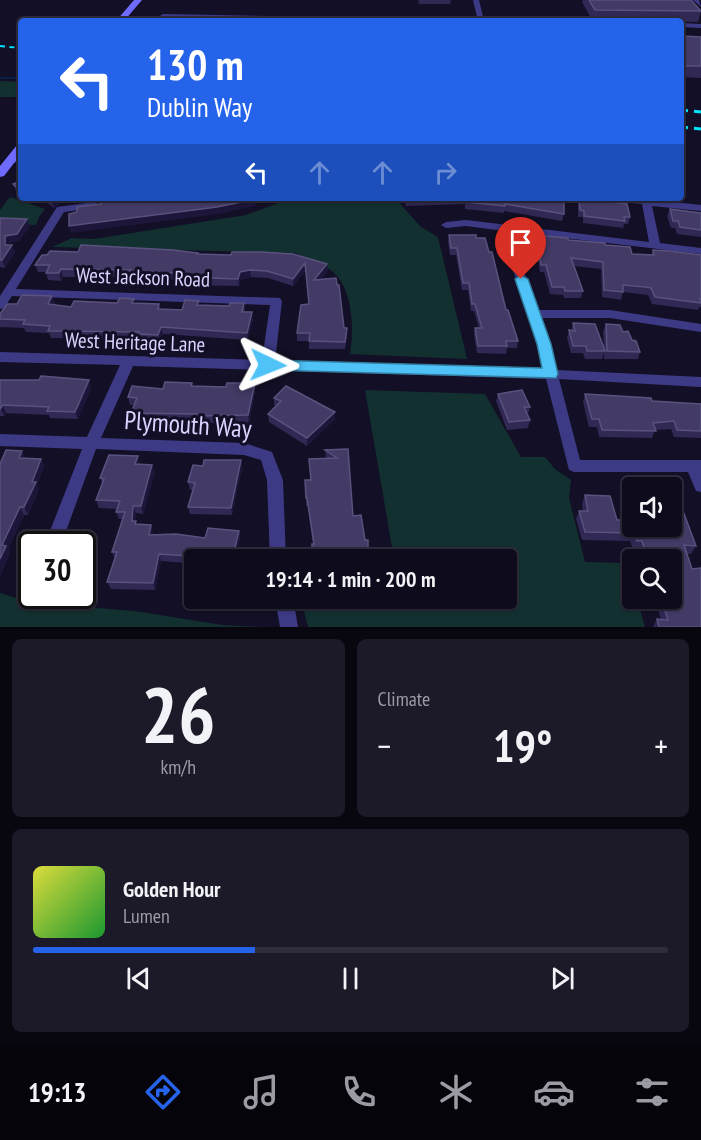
<!DOCTYPE html>
<html lang="en">
<head>
<meta charset="utf-8">
<style>
	:root { --surface:#0e0b1c; --page:#1c1929; --text:#f1f3f6; --muted:#9b9ba3; --line:#2e2b3b; --accent:#2563eb }
	body { margin:0; font-family:"PT Sans Narrow",sans-serif; background:var(--page); color:var(--text); height:100vh; display:flex; flex-direction:column; font-size:22px; white-space:nowrap }
	* { box-sizing:border-box; margin:0 }
	p { font-size:20px; color:var(--muted) }
	.icon { flex:none; width:33px; height:33px; fill:none; stroke:currentColor; stroke-width:2; stroke-linecap:round; stroke-linejoin:round }
	.map { position:relative; height:627px; overflow:hidden }
	.panel { display:flex; flex-direction:column; gap:12px; padding:12px; background:#08060f; flex:1 }
	.panel>* { flex:none }
	.banner { position:absolute; left:18px; top:18px; width:666px; height:183px; border-radius:6px; box-shadow:0 2px 4px #0004,0 0 0 2px var(--line); background:#2563eb; color:#fff; overflow:hidden }
	.tools { position:absolute; left:622px; top:477px; display:grid; gap:12px }
	.tools a { display:grid; place-items:center; width:60px; height:60px; border-radius:6px; background:var(--surface); box-shadow:0 2px 4px #0004,0 0 0 2px var(--line); font-size:30px }
	.speed { position:absolute; left:18px; top:531px; display:flex; gap:12px; font-size:30px; font-weight:700; text-align:center }
	.speed>* { display:grid; place-content:center; width:78px; height:78px; border-radius:50%; background:var(--surface); box-shadow:0 2px 4px #0004,0 0 0 2px var(--line); line-height:1 }
	.speed .limit { border:3px solid #111; border-radius:9px; background:#fff; color:#111 }
	.pin { position:absolute; display:grid; place-items:center; width:51px; height:51px; color:#fff; margin:-62px -26px; border-radius:50% 50% 50% 0; rotate:-45deg; box-shadow:0 0 6px #0007 }
	.pin .icon { rotate:45deg }
	.me { position:absolute; width:66px; margin:-33px; rotate:92deg; stroke-linejoin:round; filter:drop-shadow(0 0 4px #0008) }
	.turn { display:flex; align-items:center; gap:21px; height:126px; padding:0 30px; font-size:27px }
	.turn .icon { width:78px; height:78px; stroke-width:2.5 }
	.turn b { display:block; font-size:42px; line-height:51px }
	.lanes { display:flex; align-items:center; height:57px; padding:0 30px; background:#0003; justify-content:center; gap:30px; direction:ltr }
	.lanes .off { opacity:.35 }
	.big { font-size:45px; font-weight:700; line-height:1.1 }
	.panel .tile { flex:1; display:flex; flex-direction:column; justify-content:center; gap:9px; min-width:0; padding:0 21px; border-radius:9px; background:var(--page) }
	.panel .dial { align-items:center; gap:0 }
	.dial b { font-size:78px; line-height:1 }
	.song { display:flex; align-items:center; gap:18px }
	.cover { width:72px; height:72px; border-radius:9px; background:linear-gradient(135deg,hsl(60 70% 55%),hsl(130 70% 35%)) }
	.played { height:6px; border-radius:3px; background:linear-gradient(90deg,var(--accent) 35%,var(--line) 35%) }
	.keys { display:flex; justify-content:space-around; direction:ltr }
	.heat { display:flex; justify-content:space-between; align-items:center; font-size:33px; direction:ltr }
	.panel .tiles { flex:1; display:grid; gap:12px; grid-template-columns:1fr 1fr }
	.tile:last-child { grid-column:span 2 }
	.trip { position:absolute; left:184px; top:549px; width:333px; height:60px; border-radius:6px; background:var(--surface); box-shadow:0 2px 4px #0004,0 0 0 2px var(--line); font-weight:700; line-height:60px; text-align:center }
	.tab-bar { display:flex; height:96px; justify-content:space-around; align-items:center; background:#06040b; color:var(--muted) }
	.tab-bar .icon { width:42px; height:42px }
	.tab-bar .active { color:var(--accent) }
	.tab-bar b { font-size:27px; color:var(--text) }
	.map>svg:first-child { display:block }
	.green { fill:#12302f }
	.lines { fill:none; stroke-linecap:round; stroke-linejoin:round }
	.stream { stroke:#0a1f44; stroke-width:2 }
	.street { fill:#3d3a85; fill-rule:evenodd }
	.secondary { fill:#6f6bff; fill-rule:evenodd }
	.rail-far1 { stroke:#00e5ff; stroke-width:2; stroke-dasharray:5 4.5; stroke-linecap:butt }
	.rail { stroke:#00e5ff; stroke-width:3; stroke-dasharray:7 6; stroke-linecap:butt }
	.wall { fill:#312854 }
	.shaded-wall { fill:#1d163a }
	.building { fill:#433a66; stroke:#5a527e; stroke-width:1.5 }
	.route { fill:#4fc3f7; stroke:#337fa1; stroke-width:1.5 }
	.labels { text-anchor:middle; dominant-baseline:central; stroke-width:6; stroke-linejoin:round; paint-order:stroke }
	.street-label { font-size:21px; fill:#d9d4ff; stroke:#130f26 }
	.near-street-label { font-size:26px; fill:#d9d4ff; stroke:#130f26 }
</style>
</head>
<body>
<div class="map">
<svg width="701" height="627" viewBox="0 0 701 627">
	<rect width="100%" height="100%" fill="#130f26"/>
	<path class="green" d="M0,81L21,82V95L19,97H0Z
		M10,197L45,209L39,217L36,225L0,224V210Z
		M276,198H395L421,227L438,237L467,359L350,354C354,332 353,294 337,276C328,265 309,260 296,253L52,247L72,238L94,239L246,215L281,202Z
		M365,390L485,394L521,457H545L555,469L571,480L569,498L585,562L626,563L633,587V598L637,599L645,627H308L301,599L507,598V560L394,559Z
		M0,593L33,603L135,611L222,625L263,627H0Z"/>
	<g class="lines">
		<path class="stream" d="M0,78H21"/>
		<path class="street" d="M473,0H479L484,21H478Z
			M693,0H699L701,7Z
			M163,14L442,19L445,21L161,17L160,16Z
			M681,23L701,24V28L681,27Z
			M10,157H21V163L7,162L5,160Z
			M121,198H144L139,201L114,205L109,202L111,200Z
			M605,198H637L701,205V211L652,206L660,243L701,248V254L514,232V244L538,310H610L701,324V332L610,318H541L557,370L701,377V387L559,379L580,460H701V492L696,491L688,472H574L569,470L546,379L133,366L101,438L244,443L272,452L283,480L286,560H270L267,480L261,460L244,455L96,449L66,531L68,544H52L50,531L82,449L0,446V434L87,437L120,365L0,362V352L262,360L270,305L12,296L4,308L0,309V296L57,207L94,202L99,205L94,208L64,212L16,289L280,298L282,301L275,361L544,369L538,344L504,244V231L466,226L446,228L441,225L446,222L466,220L649,242L642,204L610,201Z
			M275,598H293L298,627H280Z"/>
		<path class="secondary" d="M134,0H142L124,21H116Z
			M21,144V154L4,176L0,177V166L17,145Z"/>
		<path class="rail-far1" d="M0,46L21,48"/>
		<path class="rail" d="M681,110L701,112
			M681,127L701,129"/>
	</g>
	<path class="wall" d="M418,0H451L450,4H419Z
		M583,0H691L701,11L698,22L592,20L582,2Z
		M681,36L701,37V78L681,77Z
		M21,181V196L16,191L13,184Z
		M41,198H60L61,202L54,208Z
		M404,198H559L564,214L562,221L504,211V213L465,209V204L406,206Z
		M579,198L630,217L628,224H624L623,228L583,223V217H578V205Z
		M670,209L701,213V237L677,234L675,228H671L667,216Z
		M0,218L30,226L19,241L7,243L8,245L15,252L5,268L0,267Z
		M449,235L476,238L489,252L506,310L518,341L517,348H507L506,354L477,353L474,335L475,328H479L474,311H471L468,290H462L456,255H450L448,242Z
		M544,236L605,245L632,254L651,255L653,250L701,255V307H699L698,310L652,304L648,295L623,292L621,300L602,297L601,269L574,266L583,291L581,298H564L563,295L550,294L544,272H540L536,246L537,239L543,240Z
		M78,252L198,253V254L328,271L321,279L337,285L344,328L347,336L345,349H309V341H297V333L309,304L306,270L293,286L268,278L251,277L241,279L239,286L181,285L180,280L145,279L142,283H129L128,277H63L61,281L48,280L46,272H38L35,265L47,255Z
		M52,296L55,303L54,305L71,307L117,303H135L159,304L160,309L182,310L200,305L229,306L244,303L245,312L253,319L248,340L163,334L160,342L140,341V339L51,338L49,333L26,332L24,328L0,327V314L17,304Z
		M573,323L604,349L603,332L606,324L623,332L632,340L640,352L638,359H604V353L602,359H585L583,353H571L567,338L569,330L571,331Z
		M0,380L91,388L78,419L50,418L49,415L6,413L4,416H0Z
		M192,383L193,386L226,387L255,383V391L249,423H198V422L133,421L131,413L134,405H130L128,397Z
		M498,394L530,407L528,414H527L530,420L528,428L507,430L496,401Z
		M585,394L652,401L701,404V438L674,437L671,429L655,430L652,438L599,437L597,427H589L583,402Z
		M274,398L335,412V419L307,446L269,422L268,414L276,406L274,405Z
		M348,449L313,544L308,506H306L305,480H311L327,458H326L325,450Z
		M26,458L41,459L44,466L37,485L39,489L28,515H24L8,549L10,553L0,576V464Z
		M241,460L242,468L232,515L190,514L188,507L193,490H190L188,482L203,466Z
		M140,463V464L152,465L155,472L143,514L136,513L135,521L137,524L153,532V535L205,538L239,531L240,538L235,560H195V591H185L183,584L187,563L161,561L155,590L111,589L107,582L115,559L112,552L123,519H119L116,512L117,509L99,508L96,500L102,483L100,478Z
		M632,485L633,488V507L628,493Z
		M585,495L617,520L696,546L691,554H687L701,627H653L657,619H661L654,598H672V560H641L638,549H633L630,541L582,540L576,519L579,511H583L582,504Z
		M206,598H237V603H207Z"/>
	<path class="shaded-wall" d="M56,198H60L61,202L54,208L51,201Z
		M256,199V206L218,214L71,233L69,226Z
		M27,219L30,226L19,241L7,243L8,251L12,245L15,252L5,268L2,260L5,245V236Z
		M305,263L306,270L293,286V279Z
		M327,264L328,271L315,287L314,280Z
		M61,269L63,277L61,281L59,273Z
		M250,270L251,277L241,279L239,286L238,279L240,272Z
		M143,272L145,279L142,283L141,276Z
		M52,296L55,303L50,312L48,304Z
		M252,312L253,319L248,340L247,333Z
		M161,327L163,334L160,342L158,335Z
		M89,380L91,388L78,419L75,412Z
		M255,383V391L249,423L248,415Z
		M3,405L6,413L4,416L1,409Z
		M335,412V419L307,446V438Z
		M22,451L26,458H19Z
		M138,456L140,463L137,471L135,464Z
		M41,459L44,466L37,485L39,489L28,515L24,507Z
		M241,460L242,468L232,515L231,508Z
		M152,465L155,472L143,514L141,506Z
		M133,506L136,513L135,523L136,521L138,529L132,521Z
		M20,507L24,515L8,549L10,553L0,576V559L2,545Z
		M151,525L153,532L152,542L149,535Z
		M239,531L240,538L235,560H232Z
		M159,554L161,561L155,590L153,583Z"/>
	<path class="building" d="M589,0H691L701,11L595,10Z
		M681,36L701,37V66H681Z
		M21,181V191L13,184Z
		M47,198H56L51,201Z
		M127,198H129V201L155,198H255L256,199L217,207L69,226V214L77,212V207L101,204V202Z
		M406,198H437L407,199Z
		M466,198L564,199V214L505,204V206L466,202Z
		M579,198L627,204L630,217H624L625,221L584,216V211L580,210Z
		M670,209L701,213V230L680,227L678,221H673Z
		M0,218L27,219L17,234L5,236V245H12L2,260H0Z
		M449,235H476V238H485L489,252H492L506,310H508L518,341H506L507,346H478L475,328H482L475,304H472L469,283H463L457,248H451Z
		M544,236L568,238V240L605,243V245L630,247L632,254L654,255L653,250L670,251L701,255V299H700L701,303L655,297L651,288L645,287L623,285V292L604,290L603,262L571,258L583,291H565L564,287H552L546,265H541L537,239L544,240Z
		M81,245L173,250L198,253L197,254L231,255L232,252H261L293,254L327,264L314,280L336,278L337,285H339L344,328H347L345,342L309,341L310,333H297L301,305L309,304L305,263L293,279L267,271L250,270L240,272L238,279L180,277L182,273L143,272L141,276H127L131,270L61,269L59,273H46L50,265H35L42,255H47L50,251L78,252Z
		M22,295L52,296L48,304L71,307L74,301L117,303L120,298L134,299L132,303L159,304L158,309L182,310L185,300L199,301L197,305L229,306L230,303H244L242,312H252L247,333L161,327L158,335L138,334L139,332L48,331L50,326L23,324L25,320L0,319V314L7,304H17Z
		M573,323L595,324L605,351H587L586,346H573L569,330L575,331Z
		M606,324L620,325L623,332L628,331L632,340L636,341L640,352L607,351Z
		M41,376L89,380L75,412L47,411L49,407L3,405L0,409V380H39Z
		M165,382L192,383L191,386L226,387L227,383H255L248,415L197,416V414L131,413L137,398L128,397L132,386L163,389Z
		M286,386L335,412L307,438L268,414L281,401L274,398Z
		M522,390L530,407H524L530,420L509,422L498,394Z
		M585,394L651,398L652,401L701,404V431L677,430L674,421L653,423L656,431L602,430L599,419H592Z
		M348,449L353,516L361,515L365,540H368V560H312V544H314L307,498H306L305,480H311L309,459L337,458L325,450Z
		M6,450L22,451L19,458L41,459L32,482H36L24,507H20L2,545L6,546L0,559V464Z
		M109,455L138,456L135,464L152,465L141,506H133L132,521H136L135,524L151,525L149,535L176,534L205,538L208,528L239,531L232,560H195V584H183L188,556L159,554L153,583L107,582L117,552H112L125,512H116L120,501L96,500L104,479L100,478Z
		M204,460H241L231,508L188,507L195,483L188,482L193,465L203,466Z
		M632,485H658L659,488H633Z
		M672,492H676L696,546L684,545L692,569L701,568V627H659L657,619L668,620L661,598H672V560H648L642,541H637L634,533L585,532L579,511H588L585,495L610,496L617,520H633V526H672Z"/>
	<path class="route" d="M521,275L528,279L551,344L558,374L556,378L268,370L261,365L268,360L542,368L537,344L515,279Z"/>
	<g class="labels">
		<g class="street-label">
			<text transform="translate(143 277) rotate(2)">West Jackson Road</text>
			<text transform="translate(135 342) rotate(2)">West Heritage Lane</text>
		</g>
		<g class="near-street-label">
			<text transform="translate(188 424) rotate(4)">Plymouth Way</text>
		</g>
	</g>
</svg>
<div class="tools">
<a><svg class="icon" aria-label="sound" viewBox="0 0 24 24"><path d="M4 9h4l5-4v14l-5-4H4zM17 9q2 3 0 6"/></svg></a>
<a><svg class="icon" aria-label="search" viewBox="0 0 24 24"><circle cx="10" cy="10" r="6"/><path d="M15 15l6 6"/></svg></a>
</div>
<div class="speed"><div class="limit">30</div></div>
<div class="pin" style="left:521px;top:279px;background:#d93025"><svg class="icon" aria-label="arrive" viewBox="0 0 24 24"><path d="M6 21V4h12l-3 4 3 4H6"/></svg></div>
<svg class="me" style="left:268px;top:365px" viewBox="-20 -20 40 40"><path d="M0-17L14 15 0 8-14 15z" fill="#4fc3f7" stroke="#fff" stroke-width="4"/></svg>
<div class="trip">19:14 · 1 min · 200 m</div>
<div class="banner">
<div class="turn"><svg class="icon" aria-label="left" viewBox="0 0 24 24"><path d="M17 20v-9H6M10 6l-5 5 5 5"/></svg><div><b>130 m</b>Dublin Way</div></div>
<div class="lanes"><svg class="icon" aria-label="left" viewBox="0 0 24 24"><path d="M17 20v-9H6M10 6l-5 5 5 5"/></svg><svg class="icon off" aria-label="ahead" viewBox="0 0 24 24"><path d="M12 20V5M6 11l6-6 6 6"/></svg><svg class="icon off" aria-label="ahead" viewBox="0 0 24 24"><path d="M12 20V5M6 11l6-6 6 6"/></svg><svg class="icon off" aria-label="right" viewBox="0 0 24 24"><path d="M7 20v-9h11M14 6l5 5-5 5"/></svg></div>
</div>
</div>
<section class="panel">
<div class="tiles">
<div class="tile dial"><b>26</b><p>km/h</p></div>
<div class="tile"><p>Climate</p>
<div class="heat"><a>−</a><b class="big">19°</b><a>+</a></div>
</div>
<div class="tile">
<div class="song"><i class="cover"></i><div><b>Golden Hour</b><p>Lumen</p></div></div>
<div class="played"></div>
<div class="keys"><svg class="icon" aria-label="previous" viewBox="0 0 24 24"><path d="M18 5L8 12l10 7zM5 5v14"/></svg><svg class="icon" aria-label="pause" viewBox="0 0 24 24"><path d="M8 5v14M16 5v14"/></svg><svg class="icon" aria-label="next" viewBox="0 0 24 24"><path d="M6 5l10 7-10 7zM19 5v14"/></svg></div>
</div>
</div>
</section>
<nav class="tab-bar">
<b>19:13</b>
<svg class="icon active" aria-label="directions" viewBox="0 0 24 24"><path d="M12 3l9 9-9 9-9-9zM9 14v-3h6M13 9l2 2-2 2"/></svg>
<svg class="icon" aria-label="music" viewBox="0 0 24 24"><path d="M9 18V5l10-2v13"/><circle cx="6" cy="18" r="3"/><circle cx="16" cy="16" r="3"/></svg>
<svg class="icon" aria-label="phone" viewBox="0 0 24 24"><path d="M5 4h4l2 5-3 2q2 4 5 5l2-3 5 2v4C11 20 4 13 5 4z"/></svg>
<svg class="icon" aria-label="climate" viewBox="0 0 24 24"><path d="M12 3v18M4 7l16 10M4 17L20 7"/></svg>
<svg class="icon" aria-label="car" viewBox="0 0 24 24"><path d="M5 17H2v-5l4-1 3-4h7l3 4 3 1v5h-3M9 17h6M6 11h13"/><circle cx="7" cy="17" r="2"/><circle cx="17" cy="17" r="2"/></svg>
<svg class="icon" aria-label="filters" viewBox="0 0 24 24"><path d="M4 7h16M4 17h16"/><circle cx="9" cy="7" r="2"/><circle cx="15" cy="17" r="2"/></svg>
</nav>
</body>
</html>
